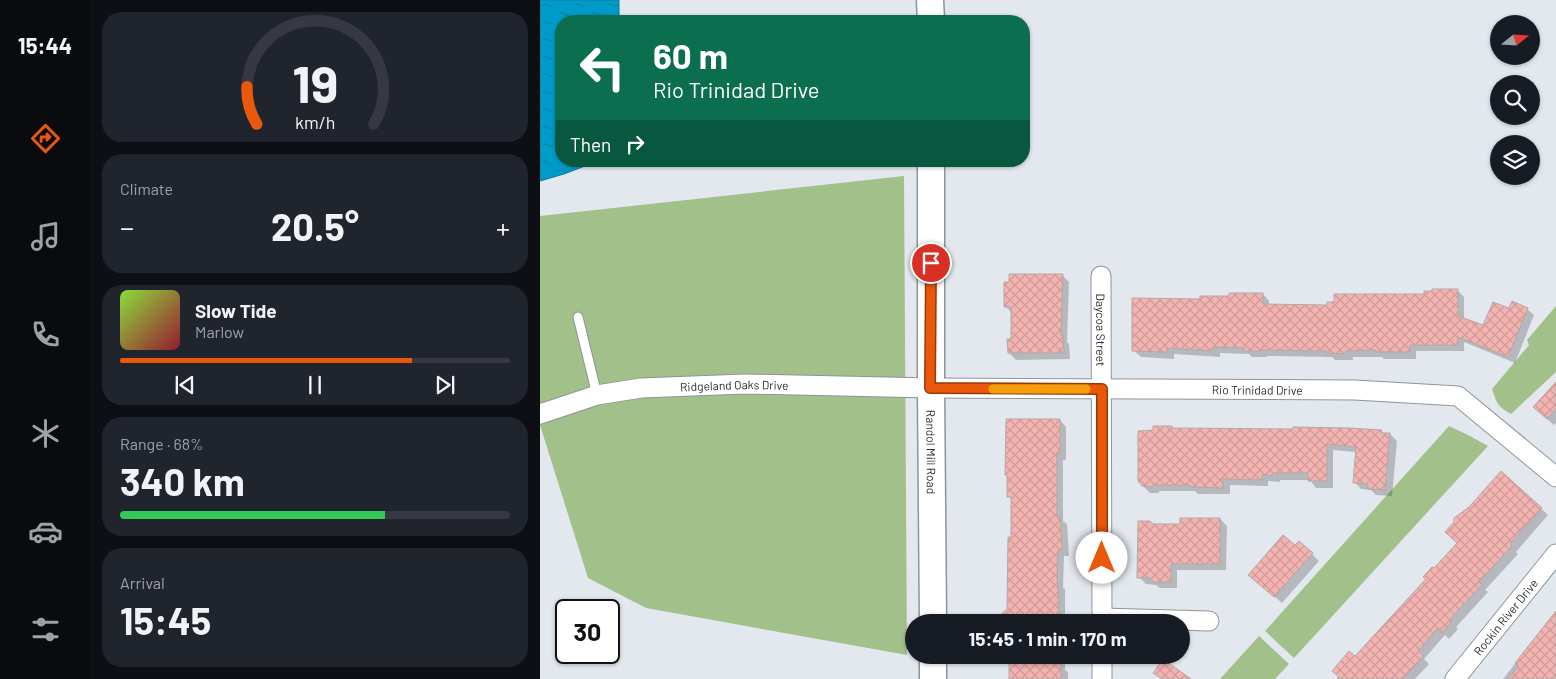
<!DOCTYPE html>
<html lang="en">
<head>
<meta charset="utf-8">
<style>
	:root { --surface:#171b24; --page:#20242c; --text:#f1f3f6; --muted:#9ea1a6; --line:#363941; --accent:#ea580c }
	body { margin:0; font-family:Barlow,sans-serif; background:var(--page); color:var(--text); height:100vh; display:flex; flex-direction:column; font-size:19px; white-space:nowrap }
	* { box-sizing:border-box; margin:0 }
	p { font-size:16px; color:var(--muted) }
	.icon { flex:none; width:28px; height:28px; fill:none; stroke:currentColor; stroke-width:2; stroke-linecap:round; stroke-linejoin:round }
	.map { position:relative; flex:1; overflow:hidden }
	.side { display:flex; flex-direction:column; gap:12px; padding:12px; background:#0d0f14; width:450px }
	.side>* { flex:none }
	.top-card { position:absolute; left:15px; top:15px; width:475px; height:152px; border-radius:20px; box-shadow:0 1px 4px #0004; background:#0b6e4f; color:#fff; overflow:hidden }
	.needle { width:32px; rotate:72deg }
	.controls { position:absolute; left:950px; top:15px; display:grid; gap:10px }
	.controls a { display:grid; place-items:center; width:50px; height:50px; border-radius:50%; background:var(--surface); box-shadow:0 1px 4px #0004; font-size:25px }
	.speed { position:absolute; left:15px; top:599px; display:flex; gap:10px; font-size:25px; font-weight:700; text-align:center }
	.speed>* { display:grid; place-content:center; width:65px; height:65px; border-radius:50%; background:var(--surface); box-shadow:0 1px 4px #0004; line-height:1 }
	.speed .limit { border:2px solid #111; border-radius:8px; background:#fff; color:#111 }
	.pin { position:absolute; display:grid; place-items:center; width:42px; height:42px; color:#fff; margin:-21px; border:2px solid #fff; border-radius:50%; box-shadow:0 1px 5px #0007 }
	.me { position:absolute; width:55px; margin:-28px; rotate:0deg; stroke-linejoin:round; filter:drop-shadow(0 0 4px #0008) }
	.turn { display:flex; align-items:center; gap:18px; height:105px; padding:0 15px; font-size:22px }
	.turn .icon { width:65px; height:65px; stroke-width:2.5 }
	.turn b { display:block; font-size:35px; line-height:42px }
	.then { display:flex; align-items:center; height:48px; padding:0 15px; background:#0003; gap:10px; font-size:19px }
	.big { font-size:38px; font-weight:700; line-height:1.1 }
	.side .card { flex:1; display:flex; flex-direction:column; justify-content:center; gap:8px; min-width:0; padding:0 18px; border-radius:20px; background:var(--page) }
	.side .dial { align-items:center; gap:0 }
	.dial svg { height:130px; overflow:visible; fill:none; stroke:var(--line); stroke-width:7; stroke-linecap:round; text-anchor:middle }
	.dial text { fill:var(--text); stroke:none }
	.song { display:flex; align-items:center; gap:15px }
	.cover { width:60px; height:60px; border-radius:8px; background:linear-gradient(135deg,hsl(90 70% 55%),hsl(350 70% 35%)) }
	.played { height:5px; border-radius:2px; background:linear-gradient(90deg,var(--accent) 75%,var(--line) 75%) }
	.keys { display:flex; justify-content:space-around; direction:ltr }
	.heat { display:flex; justify-content:space-between; align-items:center; font-size:28px; direction:ltr }
	.charge { height:8px; border-radius:4px; background:linear-gradient(90deg,#34c759 68%,var(--line) 0) }
	.trip { position:absolute; left:365px; top:614px; width:285px; height:50px; border-radius:25px; background:var(--surface); box-shadow:0 1px 4px #0004; font-weight:700; line-height:50px; text-align:center }
	main { display:flex; flex:1; min-height:0 }
	.tabs { display:flex; flex-direction:column; width:90px; justify-content:space-around; align-items:center; background:#090b0e; color:var(--muted) }
	.tabs .icon { width:35px; height:35px }
	.tabs .on { color:var(--accent) }
	.tabs b { font-size:22px; color:var(--text) }
	.map>svg:first-child { display:block }
	.green { fill:#a2c089 }
	.water { fill:url(#water-ripples); stroke:#0e7b9b }
	.shadow { fill:#0003 }
	.building { fill:url(#building-cross-hatch); stroke:#b1a9a9 }
	.lines { fill:none; stroke-linecap:round; stroke-linejoin:round }
	.lane-casing { stroke:#8f9499; stroke-width:11 }
	.street-casing { stroke:#8f9499; stroke-width:21 }
	.secondary-casing { stroke:#8f9499; stroke-width:29 }
	.lane { stroke:#fff; stroke-width:9 }
	.street { stroke:#fff; stroke-width:19 }
	.secondary { stroke:#fff; stroke-width:26 }
	.route-casing { stroke:#983908; stroke-width:12 }
	.route { stroke:#ea580c; stroke-width:9 }
	.slow { stroke:#f59e0b; stroke-width:9 }
	.labels { text-anchor:middle; dominant-baseline:central; stroke-width:5; stroke-linejoin:round; paint-order:stroke }
	.street-label { font-size:12px; fill:#2d2f31; stroke:#e3e8ee }
</style>
</head>
<body>
<main>
<nav class="tabs">
<b>15:44</b>
<svg class="icon on" aria-label="directions" viewBox="0 0 24 24"><path d="M12 3l9 9-9 9-9-9zM9 14v-3h6M13 9l2 2-2 2"/></svg>
<svg class="icon" aria-label="music" viewBox="0 0 24 24"><path d="M9 18V5l10-2v13"/><circle cx="6" cy="18" r="3"/><circle cx="16" cy="16" r="3"/></svg>
<svg class="icon" aria-label="phone" viewBox="0 0 24 24"><path d="M5 4h4l2 5-3 2q2 4 5 5l2-3 5 2v4C11 20 4 13 5 4z"/></svg>
<svg class="icon" aria-label="climate" viewBox="0 0 24 24"><path d="M12 3v18M4 7l16 10M4 17L20 7"/></svg>
<svg class="icon" aria-label="car" viewBox="0 0 24 24"><path d="M5 17H2v-5l4-1 3-4h7l3 4 3 1v5h-3M9 17h6M6 11h13"/><circle cx="7" cy="17" r="2"/><circle cx="17" cy="17" r="2"/></svg>
<svg class="icon" aria-label="filters" viewBox="0 0 24 24"><path d="M4 7h16M4 17h16"/><circle cx="9" cy="7" r="2"/><circle cx="15" cy="17" r="2"/></svg>
</nav>
<section class="side">
<div class="card dial"><svg viewBox="0 0 100 80">
<path d="M14 69A42 42 0 1 1 86 69"/>
<path d="M14 69A42 42 0 0 1 8 46" stroke="#ea580c"/>
<text x="50" y="56" font-size="32" font-weight="700">19</text>
<text x="50" y="72" font-size="11">km/h</text>
</svg></div>
<div class="card"><p>Climate</p>
<div class="heat"><a>−</a><b class="big">20.5°</b><a>+</a></div>
</div>
<div class="card">
<div class="song"><i class="cover"></i><div><b>Slow Tide</b><p>Marlow</p></div></div>
<div class="played"></div>
<div class="keys"><svg class="icon" aria-label="previous" viewBox="0 0 24 24"><path d="M18 5L8 12l10 7zM5 5v14"/></svg><svg class="icon" aria-label="pause" viewBox="0 0 24 24"><path d="M8 5v14M16 5v14"/></svg><svg class="icon" aria-label="next" viewBox="0 0 24 24"><path d="M6 5l10 7-10 7zM19 5v14"/></svg></div>
</div>
<div class="card"><p>Range · 68%</p><b class="big">340 km</b><div class="charge"></div></div>
<div class="card"><p>Arrival</p><b class="big">15:45</b></div>
</section>
<div class="map">
<svg width="1016" height="679" viewBox="0 0 1016 679">
	<defs>
		<pattern id="water-ripples" width="26" height="14" patternUnits="userSpaceOnUse" patternTransform="scale(1.25)"><rect width="26" height="14" fill="#009cc9"/><path d="M2 4q2-2 4 0t4 0M15 11q2-2 4 0t4 0" fill="none" stroke="#0380a4"/></pattern>
		<pattern id="building-cross-hatch" width="8" height="8" patternUnits="userSpaceOnUse" patternTransform="scale(1.25)"><rect width="8" height="8" fill="#f3b3b0"/><path d="M0 0l8 8M0 8l8-8" fill="none" stroke="#d19a98"/></pattern>
	</defs>
	<rect width="100%" height="100%" fill="#e3e8ee"/>
	<path class="green" d="M364,176L367,655L106,608L48,578L0,425V216Z
		M1016,306V372L971,414C957,406 957,403 952,389L989,345L987,340Z
		M909,426L928,435L948,446L754,658L725,631Z
		M719,636L749,664L748,665L735,679H680Z"/>
	<path class="water" d="M0,0H79V21H21V161H58L24,174L0,181Z"/>
	<path class="shadow" d="M522,275L529,282L527,342L529,344L530,359L476,360L469,353L473,340L472,313L465,306Z
		M917,290L924,297V320L944,327L970,310L987,309L994,315L975,363L924,342V351H876V359H844L842,357H813V360H795L792,357L727,356V357H712L709,354L680,353V357L634,354V359L601,357L594,351L661,300L723,294L729,301V305L789,306Z
		M1016,383V423L1014,425L1001,414Z
		M520,420L526,427V460H523V521L527,524L529,556H524L523,588L525,589V622H459V618L468,610L472,538V500L468,496V477L466,475Z
		M633,429L841,431L844,434H850L857,441L852,496L836,495L831,490L821,489L815,482L816,452L793,450V488H776L770,480H740V482L728,481V486L690,485V494H658L655,491H620L618,493H610L603,486Z
		M961,472L1008,515L976,552L978,554L945,590L948,592L916,627L918,629L909,639L905,635L884,659L889,664L875,679H796L918,543L930,508Z
		M680,519L687,526L686,570H637V588H620L616,585L606,584L599,577L612,526L641,525Z
		M756,547L772,554L779,561L742,603L709,575Z
		M1016,613V679H963L996,637Z
		M470,655H525V670L528,672V679H471Z"/>
	<path class="building" d="M469,274H523L521,336H523L524,353H468L467,339H471V307H464V282H469Z
		M892,289H918V316L943,325L953,302L969,308L972,301L988,308L968,357L918,337V345H870V352H836V350L806,351V354L787,353V351L721,350V351H704V348L673,347V351L627,348V352L592,351V298L660,299V296H689V293H723V304L787,305V302H794V294H884V291H892Z
		M1016,382V409L1007,419L993,407Z
		M466,419H520V453L517,454V516H520L522,550H518L517,581H518L519,622H453L467,609L468,537H471V497H467V475H465Z
		M613,426H632V428L753,429V427L808,428L842,430L841,433H850L845,490L828,489V484L813,483L816,447L787,444V481H768V473H733V475H722V480L683,479V488L650,487V485H613L611,487L602,486L598,481V431L613,430Z
		M961,471L1002,508L970,544L972,546L939,582L942,585L910,619L912,621L902,633L897,629L878,651L884,656L863,679H801L792,671L809,651L815,656L886,579L883,577L892,567L894,568L917,543L905,532L914,522V518L929,507Z
		M640,518H680V564H631V582H612V578H597L598,521H610L613,524H640Z
		M743,535L755,545L759,541L773,553L734,597L708,575Z
		M1016,611V679H968L979,666L975,663Z
		M623,659L651,679H622L613,673Z
		M469,663L521,664V679H469Z"/>
	<g class="lines">
		<g class="lane-casing">
			<path id="lane" d="M38,317L57,395"/>
		</g>
		<g class="street-casing">
			<g id="street">
				<path id="s1" d="M561,276L562,622"/>
				<path id="s2" d="M0,414L57,395L101,388L205,384L391,388L815,390L918,396L1016,477"/>
				<path d="M562,618L669,621"/>
				<path d="M562,655V679"/>
				<path id="s3" d="M915,679L1016,554"/>
			</g>
		</g>
		<g class="secondary-casing">
			<g id="secondary">
				<path d="M390,0L391,21"/>
				<path id="s4" d="M391,161V388L393,622"/>
				<path d="M393,655V679"/>
			</g>
		</g>
		<use href="#lane" class="lane"/>
		<use href="#street" class="street"/>
		<use href="#secondary" class="secondary"/>
	</g>
	<g class="lines">
		<g class="route-casing">
			<path id="route" d="M391,263L390,388L562,389V558"/>
		</g>
		<use href="#route" class="route"/>
		<path class="slow" d="M453,389H546"/>
	</g>
	<g class="labels">
		<g class="street-label">
			<text stroke="none"><textPath href="#s1" startOffset="54">Daycoa Street</textPath></text>
			<text stroke="none"><textPath href="#s2" startOffset="198">Ridgeland Oaks Drive</textPath></text>
			<text stroke="none"><textPath href="#s2" startOffset="721">Rio Trinidad Drive</textPath></text>
			<text stroke="none"><textPath href="#s4" startOffset="291">Randol Mill Road</textPath></text>
			<text stroke="none"><textPath href="#s3" startOffset="80">Rockin River Drive</textPath></text>
		</g>
	</g>
</svg>
<div class="controls">
<a><svg class="needle" viewBox="-14 -14 28 28"><path d="M0-13l5 13h-10z" fill="#e53935"/><path d="M0 13l5-13h-10z" fill="#9ea1a6"/></svg></a>
<a><svg class="icon" aria-label="search" viewBox="0 0 24 24"><circle cx="10" cy="10" r="6"/><path d="M15 15l6 6"/></svg></a>
<a><svg class="icon" aria-label="layers" viewBox="0 0 24 24"><path d="M12 4l9 5-9 5-9-5zM3 14l9 5 9-5"/></svg></a>
</div>
<div class="speed"><div class="limit">30</div></div>
<div class="pin" style="left:391px;top:263px;background:#d93025"><svg class="icon" aria-label="arrive" viewBox="0 0 24 24"><path d="M6 21V4h12l-3 4 3 4H6"/></svg></div>
<svg class="me" style="left:562px;top:558px" viewBox="-20 -20 40 40"><circle r="19" fill="#fff"/><path d="M0-13L10 11 0 6-10 11z" fill="#ea580c"/></svg>
<div class="trip">15:45 · 1 min · 170 m</div>
<div class="top-card">
<div class="turn"><svg class="icon" aria-label="left" viewBox="0 0 24 24"><path d="M17 20v-9H6M10 6l-5 5 5 5"/></svg><div><b>60 m</b>Rio Trinidad Drive</div></div>
<div class="then">Then<svg class="icon" aria-label="right" viewBox="0 0 24 24"><path d="M7 20v-9h11M14 6l5 5-5 5"/></svg></div>
</div>
</div>
</main>
</body>
</html>
